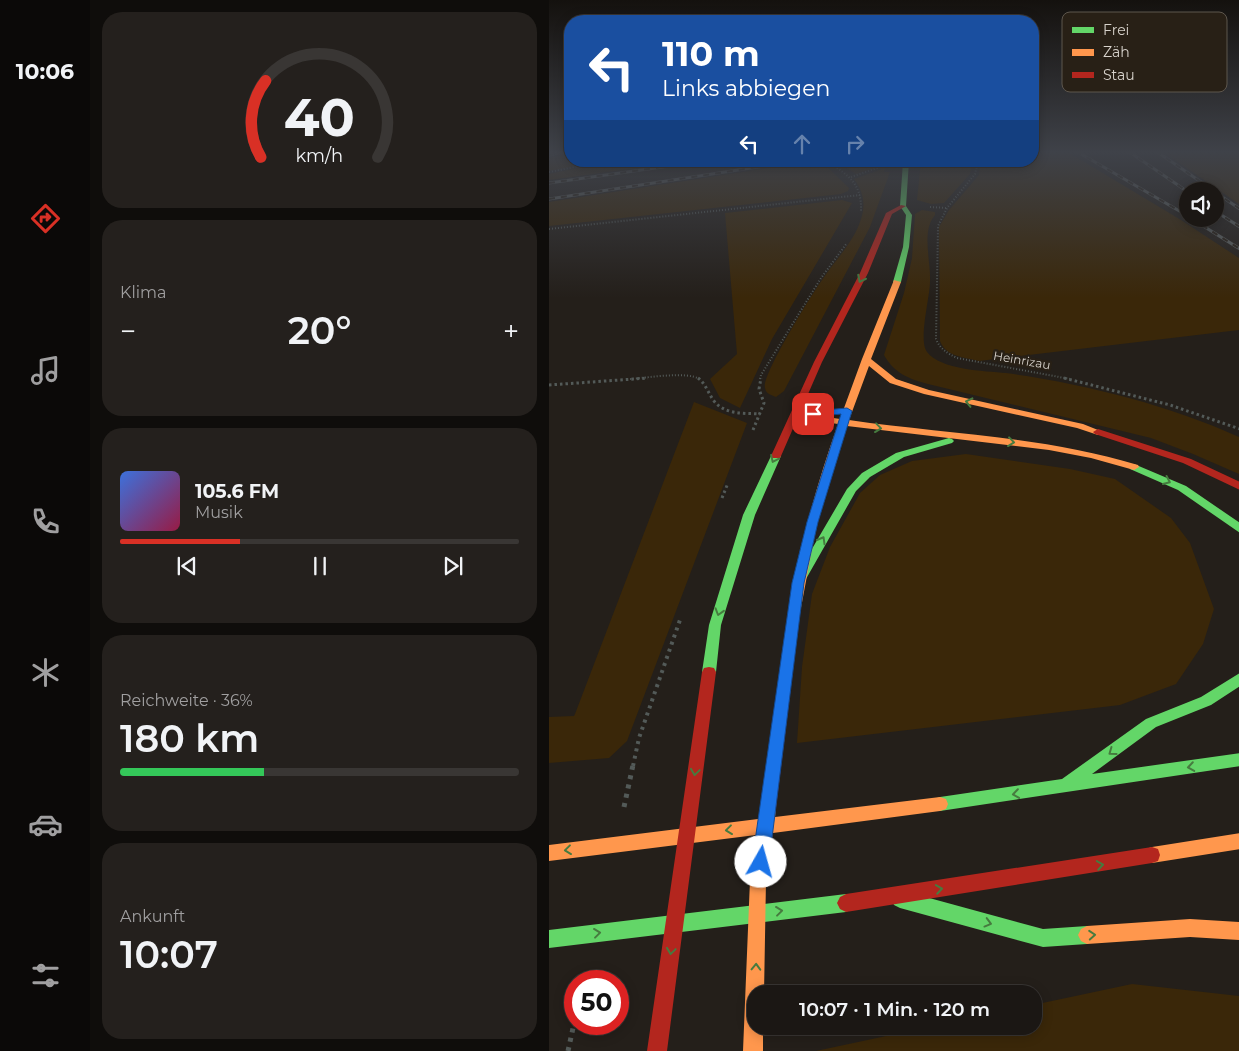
<!DOCTYPE html>
<html lang="de">
<head>
<meta charset="utf-8">
<style>
	:root { --surface:#1b1714; --page:#24201d; --text:#f1f3f6; --muted:#a09fa0; --line:#393634; --accent:#d93025 }
	body { margin:0; font-family:Montserrat,sans-serif; background:var(--page); color:var(--text); height:100vh; display:flex; flex-direction:column; font-size:19px; white-space:nowrap }
	* { box-sizing:border-box; margin:0 }
	p { font-size:16px; color:var(--muted) }
	.icon { flex:none; width:28px; height:28px; fill:none; stroke:currentColor; stroke-width:2; stroke-linecap:round; stroke-linejoin:round }
	.map { position:relative; flex:1; overflow:hidden }
	.details { display:flex; flex-direction:column; gap:12px; padding:12px; background:#0f0d0b; width:459px }
	.details>* { flex:none }
	.guide { position:absolute; left:15px; top:15px; width:475px; height:152px; border-radius:20px; box-shadow:0 2px 12px #0003,0 0 0 1px var(--line); background:#1a4fa0; color:#fff; overflow:hidden }
	.fabs { position:absolute; left:630px; top:182px; display:grid; gap:10px }
	.fabs a { display:grid; place-items:center; width:45px; height:45px; border-radius:50%; background:var(--surface); box-shadow:0 2px 12px #0003,0 0 0 1px var(--line); font-size:25px }
	.speed { position:absolute; left:15px; top:970px; display:flex; gap:10px; font-size:25px; font-weight:700; text-align:center }
	.speed>* { display:grid; place-content:center; width:65px; height:65px; border-radius:50%; background:var(--surface); box-shadow:0 2px 12px #0003,0 0 0 1px var(--line); line-height:1 }
	.speed .limit { border:8px solid #d22; background:#fff; color:#111 }
	.pin { position:absolute; display:grid; place-items:center; width:42px; height:42px; color:#fff; margin:-21px; border-radius:10px; box-shadow:0 2px 8px #0006 }
	.me { position:absolute; width:55px; margin:-28px; rotate:7deg; stroke-linejoin:round; filter:drop-shadow(0 0 4px #0008) }
	.turn { display:flex; align-items:center; gap:18px; height:105px; padding:0 15px; font-size:22px }
	.turn .icon { width:65px; height:65px; stroke-width:2.5 }
	.turn b { display:block; font-size:35px; line-height:42px }
	.lanes { display:flex; align-items:center; height:48px; padding:0 15px; background:#0003; justify-content:center; gap:25px; direction:ltr }
	.lanes .off { opacity:.35 }
	.big { font-size:38px; font-weight:600; line-height:1.1 }
	.details .widget { flex:1; display:flex; flex-direction:column; justify-content:center; gap:8px; min-width:0; padding:0 18px; border-radius:20px; background:var(--page) }
	.details .dial { align-items:center; gap:0 }
	.dial svg { height:130px; overflow:visible; fill:none; stroke:var(--line); stroke-width:7; stroke-linecap:round; text-anchor:middle }
	.dial text { fill:var(--text); stroke:none }
	.song { display:flex; align-items:center; gap:15px }
	.cover { width:60px; height:60px; border-radius:8px; background:linear-gradient(135deg,hsl(220 70% 55%),hsl(340 70% 35%)) }
	.played { height:5px; border-radius:2px; background:linear-gradient(90deg,var(--accent) 30%,var(--line) 30%) }
	.keys { display:flex; justify-content:space-around; direction:ltr }
	.heat { display:flex; justify-content:space-between; align-items:center; font-size:28px; direction:ltr }
	.charge { height:8px; border-radius:4px; background:linear-gradient(90deg,#34c759 36%,var(--line) 0) }
	.trip { position:absolute; left:198px; top:985px; width:295px; height:50px; border-radius:20px; background:var(--surface); box-shadow:0 2px 12px #0003,0 0 0 1px var(--line); font-weight:600; line-height:50px; text-align:center }
	main { display:flex; flex:1; min-height:0 }
	.menu { display:flex; flex-direction:column; width:90px; justify-content:space-around; align-items:center; background:#0b0908; color:var(--muted) }
	.menu .icon { width:35px; height:35px }
	.menu .on { color:var(--accent) }
	.menu b { font-size:22px; color:var(--text) }
	.map>svg:first-child { display:block }
	.green { fill:#3a2709 }
	.lines { fill:none; stroke-linecap:round; stroke-linejoin:round }
	.path-far3 { stroke:#535a58; stroke-width:2; stroke-dasharray:1 2; stroke-linecap:butt }
	.path-far2 { stroke:#535a58; stroke-width:3; stroke-dasharray:2.5 3; stroke-linecap:butt }
	.path-far1 { stroke:#535a58; stroke-width:4; stroke-dasharray:3 4.5; stroke-linecap:butt }
	.path { stroke:#535a58; stroke-width:5; stroke-dasharray:4 5.5; stroke-linecap:butt }
	.fast { fill:#63d668; fill-rule:evenodd }
	.slow { fill:#ff974d; fill-rule:evenodd }
	.jam { fill:#b3261e; fill-rule:evenodd }
	.rail-casing { stroke:#5c6160; stroke-width:3 }
	.rail { stroke:#282016; stroke-width:2; stroke-dasharray:6; stroke-linecap:butt }
	.oneway { stroke:#467b3f }
	.route { fill:#1a73e8; stroke:#114b97 }
	.labels { text-anchor:middle; dominant-baseline:central; stroke-width:5; stroke-linejoin:round; paint-order:stroke }
	.far-street-label { font-size:12px; fill:#d8d3cc; stroke:#282016 }
	.key { fill:#282016; stroke:#5d564d; stroke-width:1 }
	.key-label { font-size:14px; fill:#d8d3cc }
</style>
</head>
<body>
<main>
<nav class="menu">
<b>10:06</b>
<svg class="icon on" aria-label="directions" viewBox="0 0 24 24"><path d="M12 3l9 9-9 9-9-9zM9 14v-3h6M13 9l2 2-2 2"/></svg>
<svg class="icon" aria-label="music" viewBox="0 0 24 24"><path d="M9 18V5l10-2v13"/><circle cx="6" cy="18" r="3"/><circle cx="16" cy="16" r="3"/></svg>
<svg class="icon" aria-label="phone" viewBox="0 0 24 24"><path d="M5 4h4l2 5-3 2q2 4 5 5l2-3 5 2v4C11 20 4 13 5 4z"/></svg>
<svg class="icon" aria-label="climate" viewBox="0 0 24 24"><path d="M12 3v18M4 7l16 10M4 17L20 7"/></svg>
<svg class="icon" aria-label="car" viewBox="0 0 24 24"><path d="M5 17H2v-5l4-1 3-4h7l3 4 3 1v5h-3M9 17h6M6 11h13"/><circle cx="7" cy="17" r="2"/><circle cx="17" cy="17" r="2"/></svg>
<svg class="icon" aria-label="filters" viewBox="0 0 24 24"><path d="M4 7h16M4 17h16"/><circle cx="9" cy="7" r="2"/><circle cx="15" cy="17" r="2"/></svg>
</nav>
<section class="details">
<div class="widget dial"><svg viewBox="0 0 100 80">
<path d="M14 69A42 42 0 1 1 86 69"/>
<path d="M14 69A42 42 0 0 1 17 22" stroke="#d93025"/>
<text x="50" y="56" font-size="32" font-weight="700">40</text>
<text x="50" y="72" font-size="11">km/h</text>
</svg></div>
<div class="widget"><p>Klima</p>
<div class="heat"><a>−</a><b class="big">20°</b><a>+</a></div>
</div>
<div class="widget">
<div class="song"><i class="cover"></i><div><b>105.6 FM</b><p>Musik</p></div></div>
<div class="played"></div>
<div class="keys"><svg class="icon" aria-label="previous" viewBox="0 0 24 24"><path d="M18 5L8 12l10 7zM5 5v14"/></svg><svg class="icon" aria-label="pause" viewBox="0 0 24 24"><path d="M8 5v14M16 5v14"/></svg><svg class="icon" aria-label="next" viewBox="0 0 24 24"><path d="M6 5l10 7-10 7zM19 5v14"/></svg></div>
</div>
<div class="widget"><p>Reichweite · 36%</p><b class="big">180 km</b><div class="charge"></div></div>
<div class="widget"><p>Ankunft</p><b class="big">10:07</b></div>
</section>
<div class="map">
<svg width="691" height="1051" viewBox="0 0 691 1051">
	<rect width="100%" height="100%" fill="#241f1a"/>
	<path class="green" d="M484,151H517L632,220L690,258V330L430,361C415,357 397,357 391,341L390,227L400,210L430,175L431,165L429,161H484Z
		M613,151H690V204Z
		M21,153V161H52L0,171V158Z
		M62,161H137L0,180V174Z
		M266,161H272L300,188L299,191L292,194L0,226V202Z
		M287,161H338L337,164L307,174Z
		M372,161H418L423,165L421,174L395,203L382,204L368,200Z
		M336,168L335,172H341L321,227L235,391L227,397C222,395 217,394 216,388C212,376 263,294 273,280C286,260 305,242 312,219C317,204 314,191 305,179Z
		M293,200L303,203L223,339L191,408L171,398L161,379L188,354L176,213Z
		M373,210L386,212V215C372,231 382,261 381,281C381,298 369,340 378,352C392,370 435,371 457,373C532,383 621,405 690,437V474L644,454L602,438L379,384C360,379 345,373 335,355L355,293L363,258L366,214Z
		M145,402L198,423L78,741L60,758L0,763V717L25,716L26,714Z
		M417,454L521,469L566,479L622,518L641,543L665,609L654,644L627,684L571,705L248,743L253,667L263,594L281,547L311,493L331,475L363,461Z
		M583,984L690,996V1051H267L384,1026H484V1005Z"/>
	<g class="lines">
		<path class="path-far3" d="M278,161C300,176 313,183 312,212
			M423,161L428,165L426,174L398,208L389,226L387,339C391,349 398,353 408,358L521,379
			M0,172L56,161
			M302,177L334,166
			M381,207L398,208
			M0,229L311,195
			M81,379C96,378 139,371 150,379
			M211,379L212,375L272,278L298,243"/>
		<path class="path-far2" d="M149,378C157,384 159,393 165,401C176,415 196,413 211,414
			M515,378L621,405L691,429
			M0,385L99,378
			M204,430L215,403L210,389L212,378
			M173,498L179,483"/>
		<path class="path-far1" d="M84,766L90,738L132,617"/>
		<path class="path" d="M75,807L84,765
			M35,981L37,974
			M19,1051L26,1019"/>
		<path class="fast" d="M354,161H360L357,206L363,215L360,247L352,282L348,284L344,282L354,247L357,215L351,206Z
			M400,438L403,439L405,441L403,443L355,457L321,477L307,491L253,586H245L243,583L298,489L313,473L347,453Z
			M227,453L232,456L206,515L172,625L167,672L165,676L160,677L155,676L153,672L160,625L194,515L222,456Z
			M585,464L637,486L691,523V533L629,490L581,469L580,467Z
			M691,673V686L662,705L607,727L543,774L691,753V766L391,811L385,809L383,804L385,799L391,797L513,779L597,719L652,697Z
			M351,890L494,929L538,926L544,929L547,935L544,941L538,944L494,947L351,908L345,905L342,899L345,893Z
			M297,894L303,897L306,903L303,909L297,912L0,948V930Z"/>
		<path class="slow" d="M345,280L352,282L322,359L347,379L380,390L534,424L554,432L549,435L528,428L375,394L341,383L320,366L300,420C396,434 495,436 589,465L590,467L585,470L542,458L500,450L298,426L267,528L251,613L249,616H241L239,613C250,548 267,486 289,424L246,418L241,415L246,412L291,419L313,359Z
			M391,797L397,799L399,804L397,809L391,811L224,833L217,880L215,994H206V1026H214V1051H194L201,880L207,835L0,861V845L209,819L213,803L219,801L225,803L227,808L226,817Z
			M691,833V849L603,863L597,861L595,855L597,849L603,847Z
			M641,919L691,922V940L641,937L538,944L532,941L529,935L532,929L538,926Z"/>
		<path class="jam" d="M352,205L357,206L343,214L319,273L273,362L232,456L231,458H223L222,456L265,362L311,273L337,213Z
			M549,429L642,459L691,482V490L634,463L546,434L544,432Z
			M245,608L249,610L251,613L227,808L225,813L219,815L213,813L211,808L239,613L241,610Z
			M160,667L165,668L167,672L118,1051H98L153,672L155,668Z
			M603,847L609,849L611,855L609,861L603,863L297,912L291,909L288,903L291,897L297,894Z"/>
		<g class="rail-casing">
			<path id="rail" d="M527,151L639,216
				M579,151L639,192
				M607,151L665,191
				M0,155L18,151
				M0,183L156,161
				M666,192L691,209
				M0,199L248,161
				M666,211L691,227
				M643,219L691,249"/>
		</g>
		<use href="#rail" class="rail"/>
	</g>
	<defs><path id="oneway-chevron" d="M-2-3.5L2.5 0L-2 3.5" fill="none" stroke-width="1.6" stroke-linecap="round" stroke-linejoin="round" transform="scale(1.25)"/></defs>
	<g class="oneway">
		<use href="#oneway-chevron" transform="translate(312 279) rotate(117)"/>
		<use href="#oneway-chevron" transform="translate(420 402) rotate(-167)"/>
		<use href="#oneway-chevron" transform="translate(329 428) rotate(7)"/>
		<use href="#oneway-chevron" transform="translate(462 442) rotate(7)"/>
		<use href="#oneway-chevron" transform="translate(225 459) rotate(115)"/>
		<use href="#oneway-chevron" transform="translate(618 481) rotate(25)"/>
		<use href="#oneway-chevron" transform="translate(273 540) rotate(-60)"/>
		<use href="#oneway-chevron" transform="translate(170 612) rotate(107)"/>
		<use href="#oneway-chevron" transform="translate(563 752) rotate(144)"/>
		<use href="#oneway-chevron" transform="translate(642 767) rotate(171)"/>
		<use href="#oneway-chevron" transform="translate(146 772) rotate(98)"/>
		<use href="#oneway-chevron" transform="translate(467 794) rotate(172)"/>
		<use href="#oneway-chevron" transform="translate(180 830) rotate(173)"/>
		<use href="#oneway-chevron" transform="translate(19 850) rotate(173)"/>
		<use href="#oneway-chevron" transform="translate(551 865) rotate(-9)"/>
		<use href="#oneway-chevron" transform="translate(390 889) rotate(-9)"/>
		<use href="#oneway-chevron" transform="translate(230 911) rotate(-7)"/>
		<use href="#oneway-chevron" transform="translate(439 923) rotate(15)"/>
		<use href="#oneway-chevron" transform="translate(48 933) rotate(-7)"/>
		<use href="#oneway-chevron" transform="translate(543 935) rotate(-4)"/>
		<use href="#oneway-chevron" transform="translate(122 951) rotate(98)"/>
		<use href="#oneway-chevron" transform="translate(207 967) rotate(-88)"/>
	</g>
	<linearGradient id="sky" x2="0" y2="1"><stop stop-color="#14110e"/><stop offset="0.51" stop-color="#3f4249"/><stop offset="1" stop-color="#3f4249" stop-opacity="0"/></linearGradient>
	<rect width="691" height="298" fill="url(#sky)"/>
	<path class="route" d="M298,408L303,411L269,522L255,583L220,862L218,868L212,870L206,868L203,862L243,583L258,522L292,414L264,417L259,414L264,411Z"/>
	<g class="labels">
		<g class="far-street-label">
			<text transform="translate(473 360) rotate(10)">Heinrizau</text>
		</g>
	</g>
	<rect x="513" y="12" width="165" height="80" rx="8" class="key"/>
	<rect x="523" y="27" width="22" height="6" fill="#63d668"/>
	<rect x="523" y="49" width="22" height="7" fill="#ff974d"/>
	<rect x="523" y="72" width="22" height="6" fill="#b3261e"/>
	<g class="key-label">
		<text x="554" y="35">Frei</text>
		<text x="554" y="57">Zäh</text>
		<text x="554" y="80">Stau</text>
	</g>
</svg>
<div class="fabs">
<a><svg class="icon" aria-label="sound" viewBox="0 0 24 24"><path d="M4 9h4l5-4v14l-5-4H4zM17 9q2 3 0 6"/></svg></a>
</div>
<div class="speed"><div class="limit">50</div></div>
<div class="pin" style="left:264px;top:414px;background:#d93025"><svg class="icon" aria-label="arrive" viewBox="0 0 24 24"><path d="M6 21V4h12l-3 4 3 4H6"/></svg></div>
<svg class="me" style="left:212px;top:862px" viewBox="-20 -20 40 40"><circle r="19" fill="#fff"/><path d="M0-13L10 11 0 6-10 11z" fill="#1a73e8"/></svg>
<div class="trip">10:07 · 1 Min. · 120 m</div>
<div class="guide">
<div class="turn"><svg class="icon" aria-label="left" viewBox="0 0 24 24"><path d="M17 20v-9H6M10 6l-5 5 5 5"/></svg><div><b>110 m</b>Links abbiegen</div></div>
<div class="lanes"><svg class="icon" aria-label="left" viewBox="0 0 24 24"><path d="M17 20v-9H6M10 6l-5 5 5 5"/></svg><svg class="icon off" aria-label="ahead" viewBox="0 0 24 24"><path d="M12 20V5M6 11l6-6 6 6"/></svg><svg class="icon off" aria-label="right" viewBox="0 0 24 24"><path d="M7 20v-9h11M14 6l5 5-5 5"/></svg></div>
</div>
</div>
</main>
</body>
</html>
